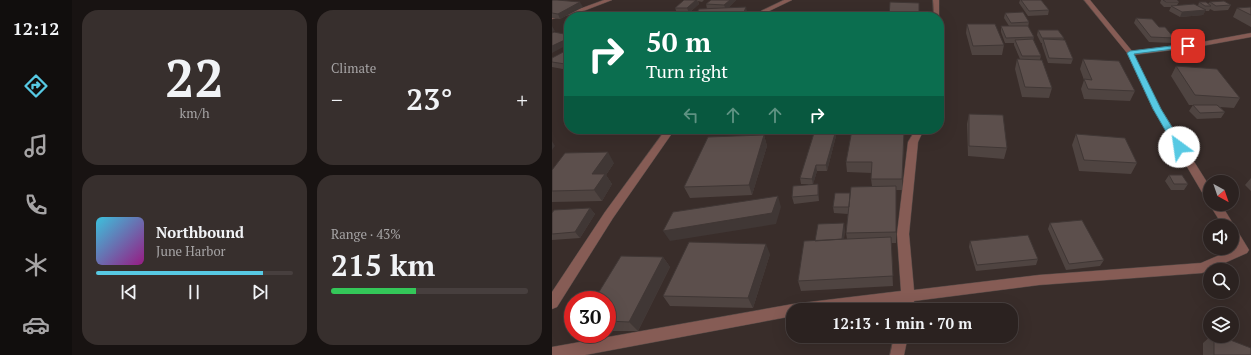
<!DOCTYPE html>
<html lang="en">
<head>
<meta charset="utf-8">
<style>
	:root { --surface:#2b2220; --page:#372f2d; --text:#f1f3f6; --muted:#a6a4a5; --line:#473f3e; --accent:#57c9e3 }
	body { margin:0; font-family:"PT Serif",serif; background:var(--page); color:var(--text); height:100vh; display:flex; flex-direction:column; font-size:15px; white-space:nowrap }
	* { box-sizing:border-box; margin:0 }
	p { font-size:13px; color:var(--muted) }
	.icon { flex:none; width:22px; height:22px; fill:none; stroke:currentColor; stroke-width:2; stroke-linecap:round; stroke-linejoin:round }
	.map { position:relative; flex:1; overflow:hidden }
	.sheet { display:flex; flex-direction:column; gap:10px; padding:10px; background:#181312; width:480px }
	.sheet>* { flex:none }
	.guide { position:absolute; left:12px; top:12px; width:380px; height:122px; border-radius:16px; box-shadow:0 4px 16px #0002,0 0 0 1px var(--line); background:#0b6e4f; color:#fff; overflow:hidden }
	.needle { width:26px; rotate:140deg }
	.tools { position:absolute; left:651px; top:175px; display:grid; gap:8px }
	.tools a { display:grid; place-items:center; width:36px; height:36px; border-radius:50%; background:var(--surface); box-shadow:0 4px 16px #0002,0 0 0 1px var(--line); font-size:20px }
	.speed { position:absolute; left:12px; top:291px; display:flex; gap:8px; font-size:20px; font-weight:700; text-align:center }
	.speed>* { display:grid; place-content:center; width:52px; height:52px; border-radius:50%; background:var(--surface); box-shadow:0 4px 16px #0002,0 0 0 1px var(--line); line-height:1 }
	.speed .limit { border:6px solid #d22; background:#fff; color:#111 }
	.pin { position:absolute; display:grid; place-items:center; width:34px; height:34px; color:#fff; margin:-17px; border-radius:8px; box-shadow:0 2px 6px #0006 }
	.me { position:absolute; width:44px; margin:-22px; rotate:329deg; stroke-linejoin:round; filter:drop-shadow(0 0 3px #0008) }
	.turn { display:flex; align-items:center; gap:14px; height:84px; padding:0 16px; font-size:18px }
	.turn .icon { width:52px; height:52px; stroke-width:2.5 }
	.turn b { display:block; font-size:28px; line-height:34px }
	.lanes { display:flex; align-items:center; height:38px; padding:0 16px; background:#0003; justify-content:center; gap:20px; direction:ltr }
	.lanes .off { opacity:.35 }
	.big { font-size:30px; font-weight:700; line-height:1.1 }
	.sheet .widget { flex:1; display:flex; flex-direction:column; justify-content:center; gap:6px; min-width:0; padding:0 14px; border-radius:16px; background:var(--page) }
	.sheet .dial { align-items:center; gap:0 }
	.dial b { font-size:52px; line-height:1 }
	.song { display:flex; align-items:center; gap:12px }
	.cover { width:48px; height:48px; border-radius:6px; background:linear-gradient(135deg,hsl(190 70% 55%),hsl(310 70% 35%)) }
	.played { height:4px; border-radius:2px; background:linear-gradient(90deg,var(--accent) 85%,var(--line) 85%) }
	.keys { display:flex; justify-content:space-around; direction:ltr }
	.heat { display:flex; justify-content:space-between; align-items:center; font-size:22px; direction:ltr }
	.charge { height:6px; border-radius:3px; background:linear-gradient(90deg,#34c759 43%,var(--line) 0) }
	.sheet .tiles { flex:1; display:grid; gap:10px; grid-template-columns:repeat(2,1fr) }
	.trip { position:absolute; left:234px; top:303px; width:232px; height:40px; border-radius:16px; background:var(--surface); box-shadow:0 4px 16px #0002,0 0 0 1px var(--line); font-weight:700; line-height:40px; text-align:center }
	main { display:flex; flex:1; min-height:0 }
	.dock { display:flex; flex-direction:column; width:72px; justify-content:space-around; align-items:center; background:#110e0d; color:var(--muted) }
	.dock .icon { width:28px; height:28px }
	.dock .current { color:var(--accent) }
	.dock b { font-size:18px; color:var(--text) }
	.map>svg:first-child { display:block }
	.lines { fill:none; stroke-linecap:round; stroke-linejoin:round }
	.minor-casing { stroke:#544946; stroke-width:1 }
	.minor { fill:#865c55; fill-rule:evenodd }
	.wall { fill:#4f4441 }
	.shaded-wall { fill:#403735 }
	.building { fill:#5c4f4c; stroke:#403735 }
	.route { fill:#57c9e3; stroke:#398394 }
</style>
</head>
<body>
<main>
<nav class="dock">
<b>12:12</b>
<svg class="icon current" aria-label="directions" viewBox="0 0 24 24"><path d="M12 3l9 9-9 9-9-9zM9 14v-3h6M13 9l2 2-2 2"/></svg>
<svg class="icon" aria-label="music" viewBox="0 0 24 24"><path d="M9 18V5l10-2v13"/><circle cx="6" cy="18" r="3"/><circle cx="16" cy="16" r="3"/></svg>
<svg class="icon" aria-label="phone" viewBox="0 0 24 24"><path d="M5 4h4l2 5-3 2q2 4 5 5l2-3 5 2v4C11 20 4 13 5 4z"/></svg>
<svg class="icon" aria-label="climate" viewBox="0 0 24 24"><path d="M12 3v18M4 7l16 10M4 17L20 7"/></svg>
<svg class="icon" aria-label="car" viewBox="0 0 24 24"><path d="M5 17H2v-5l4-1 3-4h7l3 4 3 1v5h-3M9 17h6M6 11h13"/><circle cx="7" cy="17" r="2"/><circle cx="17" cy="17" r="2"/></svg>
</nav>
<section class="sheet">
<div class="tiles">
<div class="widget dial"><b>22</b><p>km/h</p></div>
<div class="widget"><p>Climate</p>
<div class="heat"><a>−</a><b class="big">23°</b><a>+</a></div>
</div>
<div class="widget">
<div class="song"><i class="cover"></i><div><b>Northbound</b><p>June Harbor</p></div></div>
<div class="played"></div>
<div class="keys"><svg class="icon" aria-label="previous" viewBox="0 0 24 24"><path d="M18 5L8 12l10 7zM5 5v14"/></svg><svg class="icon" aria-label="pause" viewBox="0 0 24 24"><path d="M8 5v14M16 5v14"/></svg><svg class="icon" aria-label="next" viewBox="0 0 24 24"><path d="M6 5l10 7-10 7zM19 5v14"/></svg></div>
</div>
<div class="widget"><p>Range · 43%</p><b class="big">215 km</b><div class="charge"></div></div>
</div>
</section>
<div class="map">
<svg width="699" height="355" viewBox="0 0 699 355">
	<rect width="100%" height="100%" fill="#392d2a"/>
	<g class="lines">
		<g class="minor-casing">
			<path id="minor" d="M52,0H60L34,10L0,19V15L30,8Z
				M232,0H240L213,13L210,17H204L209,11Z
				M381,0H387V18V17H382Z
				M532,0H538L580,51L650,42L699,33V37L650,46L582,55L609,109L658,187V200L654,199L601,109L575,53Z
				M114,129H123L61,218L5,307L0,309V292L53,212Z
				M364,129H372L366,142L357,234L362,290L487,275L649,263L684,248L680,241V226H671L659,207L658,204V203L669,204L697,250L695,253L650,273L487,285L362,301L361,310H347L348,303L293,310H241V316L33,355H0V347L241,304L349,291L345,234L356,142Z
				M342,336H356L352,355H338Z"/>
		</g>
		<use href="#minor" class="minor"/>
	</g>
	<path class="wall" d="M132,0H152L150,2L146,1L147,4L137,13H125L123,8Z
		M159,0H184L176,8L196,16V17H142L155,9L154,4Z
		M468,0H489L497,10L496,15L476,16L467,3Z
		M609,0H625L627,2L625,5L646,6L647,2L656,4L658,2L679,5L676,10L662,11L658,9L657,11H653L651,15L628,17L617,11L619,7H612L608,3Z
		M0,1L31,7L8,19L0,18Z
		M699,7V27L681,17L685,8Z
		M453,13L477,22L476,27L482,37L481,40L489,56L488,60L500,88L497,98L470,97L463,69L465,59H468L462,45V43H453L449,32V26H457L452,18Z
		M584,18L607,27L622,38L620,43L597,42L582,23Z
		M415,24L452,45L450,55H420L414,33Z
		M486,30L512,38L511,40L521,59L519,64L496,63L490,45V43H489L485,35Z
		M17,49V69L16,70L0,67V58Z
		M531,59L583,91L578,101L532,99L529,89L532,80L528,69Z
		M624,66L688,98L682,108L668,107L673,112L669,118L645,119L637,111L641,105H637L619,76Z
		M417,114L455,148L452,159L416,156L415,124Z
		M284,130V136L275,171H265L261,184L267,190V201L242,204L240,197L257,184H249L248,178Z
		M352,131L350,190H344V243H339L341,286L249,291L246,281L263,241L293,229L292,239H295L294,233L296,214L282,213L281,207L298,193L320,186L319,179L320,173L295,172L294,162Z
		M524,134L585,163L579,174L527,171L520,145Z
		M212,135L215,146L200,195L138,198L132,187Z
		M62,163L54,175L60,184L50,201L0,202V170Z
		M617,175L636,184L632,190H619L613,181Z
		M699,178V191L693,185Z
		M38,208L43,214L28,238L0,240V213Z
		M498,223L552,260L548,266L514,270L496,229Z
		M418,241L486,259L484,265L424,271L417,247Z
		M218,254L201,308L118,306L111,296Z
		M111,257L118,267L86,331H55V300Z
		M659,336H668L699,355H651V343Z"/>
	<path class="shaded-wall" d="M144,0H145L147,4L137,13L135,8Z
		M178,0H184L174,10L172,5Z
		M28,2L31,7L8,19L6,14Z
		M194,7L196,16V17H190Z
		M654,10L651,15L628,17L630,12Z
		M0,26L3,31L0,32Z
		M17,38V44L0,53V46Z
		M17,62V69L16,70L13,64Z
		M284,130V136L275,171L274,165Z
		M212,135L215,146L200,195L197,185Z
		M0,141L3,146L0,150Z
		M56,152L62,163L54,175L60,184L50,201L42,190L40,174Z
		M264,165L265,171L261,185L260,179Z
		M266,184L267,190V201L266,195Z
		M226,196L229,207L224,224L118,241L111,231Z
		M38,208L43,214L28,238L23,232Z
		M292,223L293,229L291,247L290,241Z
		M214,244L218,254L201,308L196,298Z
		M111,257L118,267L86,331L77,322Z"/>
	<path class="building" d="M1,0H5L28,2L6,14L0,13V1Z
		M132,0H144L135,8H123Z
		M159,0H178L172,5L154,4Z
		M469,0H489L497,10L477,11Z
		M611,0H625L627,2H614Z
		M672,1L679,5L664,6L658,2Z
		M338,2L367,3V17H337Z
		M647,2H654L659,6H653Z
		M642,4L654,10L630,12L619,6Z
		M194,7L190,17H142L147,9Z
		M699,7V15L685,8Z
		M471,12L477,22L459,23L453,13Z
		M116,14H139L137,17H113Z
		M316,14V17H304L305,15Z
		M584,18L600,19L607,27H613L622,38L599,37Z
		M415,24H443L452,45L421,46Z
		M449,26H476L482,37L454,38Z
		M486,30H506L512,38H490Z
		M2,32L17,35V38L0,46V33Z
		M481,39L489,56H470L463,40Z
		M491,39L513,40L521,59L497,58Z
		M17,49V62L13,64L0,62V58Z
		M465,59L490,60L500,88L473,87Z
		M531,59L567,61L583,91L536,89L532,79L540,80Z
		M624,66L665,69L688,98L643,95Z
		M641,105H665L673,112L648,113Z
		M417,114L451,115L455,148L417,146Z
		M263,130H284L274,165H264L260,179L248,178Z
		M300,130L352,131L350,179H319L320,162H294Z
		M524,134L573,138L585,163L532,160Z
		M212,135L197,185L132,187L156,137Z
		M56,152L40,174H53L42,190L0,191V170L13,153Z
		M617,175H630L636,184H622Z
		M266,184V195L240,197L241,186Z
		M344,186V232L294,233L299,187Z
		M283,193H298L297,207H281Z
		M226,196L220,213L111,231L121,212Z
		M38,208L23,232L0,234V213L2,210Z
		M530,220L552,260L517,264L498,223Z
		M292,223L290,239L263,241L266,224Z
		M476,235L486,259L425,265L418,241Z
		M339,237L341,276L246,281L252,241Z
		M137,242L214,244L196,298L111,296Z
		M69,256L111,257L77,322L55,321V300H42Z
		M662,336H668L699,348V355H662Z"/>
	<path class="route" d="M636,44L639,46L638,47L582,54L609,109L632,147L627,149H624L601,109L575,53L578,51Z"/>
</svg>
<div class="tools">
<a><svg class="needle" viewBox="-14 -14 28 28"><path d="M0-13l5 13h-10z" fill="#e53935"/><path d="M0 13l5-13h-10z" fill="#a6a4a5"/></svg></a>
<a><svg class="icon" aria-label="sound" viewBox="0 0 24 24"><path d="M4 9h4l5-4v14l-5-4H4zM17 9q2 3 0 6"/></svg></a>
<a><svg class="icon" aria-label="search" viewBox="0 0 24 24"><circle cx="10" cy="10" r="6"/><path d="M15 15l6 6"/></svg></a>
<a><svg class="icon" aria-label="layers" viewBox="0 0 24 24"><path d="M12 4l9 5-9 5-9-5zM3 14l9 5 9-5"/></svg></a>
</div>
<div class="speed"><div class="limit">30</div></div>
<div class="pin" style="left:636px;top:46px;background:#d93025"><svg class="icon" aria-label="arrive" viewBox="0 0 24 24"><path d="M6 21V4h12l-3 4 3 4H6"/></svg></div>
<svg class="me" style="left:627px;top:147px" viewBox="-20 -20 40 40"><circle r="19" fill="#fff"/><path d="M0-13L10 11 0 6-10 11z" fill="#57c9e3"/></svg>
<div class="trip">12:13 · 1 min · 70 m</div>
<div class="guide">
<div class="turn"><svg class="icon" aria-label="right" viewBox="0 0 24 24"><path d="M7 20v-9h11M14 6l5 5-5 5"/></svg><div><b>50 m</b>Turn right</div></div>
<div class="lanes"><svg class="icon off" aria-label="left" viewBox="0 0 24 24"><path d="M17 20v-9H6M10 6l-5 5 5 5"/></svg><svg class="icon off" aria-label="ahead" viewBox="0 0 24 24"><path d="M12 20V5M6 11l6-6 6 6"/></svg><svg class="icon off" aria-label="ahead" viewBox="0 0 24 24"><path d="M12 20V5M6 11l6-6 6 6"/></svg><svg class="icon" aria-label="right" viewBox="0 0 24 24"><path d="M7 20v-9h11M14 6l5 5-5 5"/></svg></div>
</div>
</div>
</main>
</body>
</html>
